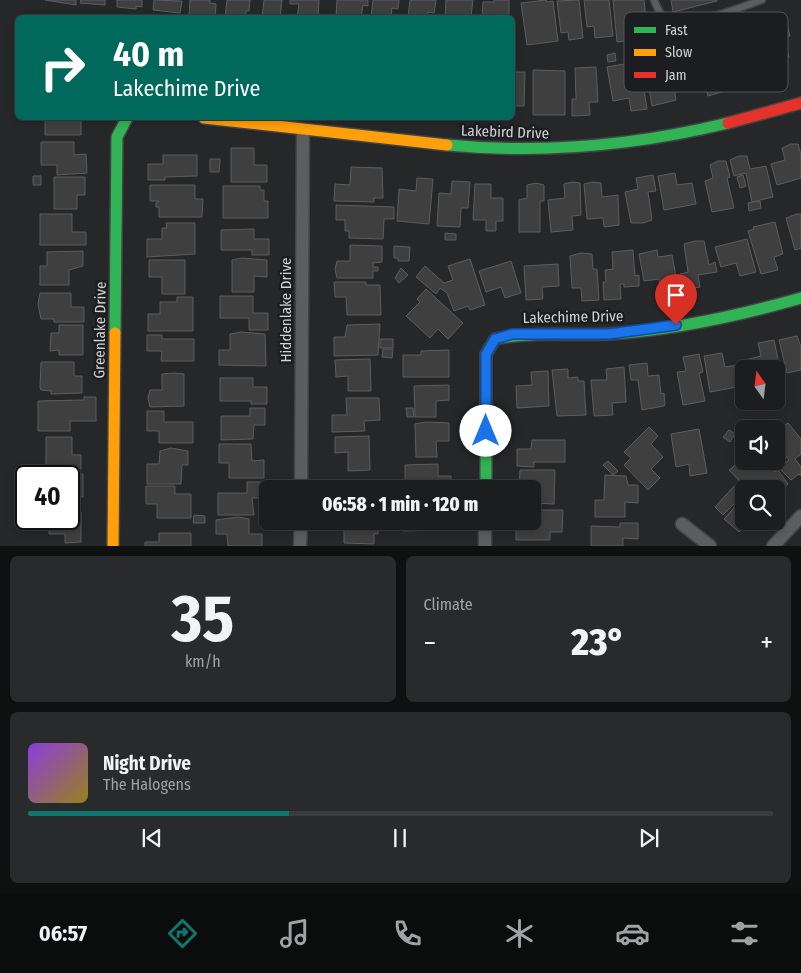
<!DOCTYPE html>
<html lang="en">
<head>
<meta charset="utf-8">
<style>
	:root { --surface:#1c1d1e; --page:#292a2b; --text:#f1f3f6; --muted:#a0a2a4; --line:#3a3b3c; --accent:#0f766e }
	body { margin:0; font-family:"Fira Sans Condensed",sans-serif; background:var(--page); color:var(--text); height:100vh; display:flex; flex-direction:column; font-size:19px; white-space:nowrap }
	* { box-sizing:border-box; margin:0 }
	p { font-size:16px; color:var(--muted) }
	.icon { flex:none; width:28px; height:28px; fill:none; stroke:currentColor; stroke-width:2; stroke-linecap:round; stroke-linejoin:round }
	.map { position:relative; height:546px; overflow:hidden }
	.sheet { display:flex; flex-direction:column; gap:10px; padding:10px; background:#0f1010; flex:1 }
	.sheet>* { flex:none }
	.guide { position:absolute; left:15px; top:15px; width:500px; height:105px; border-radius:8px; box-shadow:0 2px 8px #0003,0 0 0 1px var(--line); background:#00695c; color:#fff; overflow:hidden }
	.needle { width:32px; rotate:346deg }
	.controls { position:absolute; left:735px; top:360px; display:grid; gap:10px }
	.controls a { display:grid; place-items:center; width:50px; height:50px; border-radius:8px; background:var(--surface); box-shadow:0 2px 8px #0003,0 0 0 1px var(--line); font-size:25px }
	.speed { position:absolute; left:15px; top:465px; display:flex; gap:10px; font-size:25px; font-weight:700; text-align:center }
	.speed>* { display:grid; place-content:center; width:65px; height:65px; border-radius:50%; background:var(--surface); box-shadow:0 2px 8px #0003,0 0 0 1px var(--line); line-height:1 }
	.speed .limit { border:2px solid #111; border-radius:8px; background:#fff; color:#111 }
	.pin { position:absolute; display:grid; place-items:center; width:42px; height:42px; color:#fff; margin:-51px -21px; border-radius:50% 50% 50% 0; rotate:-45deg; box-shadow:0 0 5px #0007 }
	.pin .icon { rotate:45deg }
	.me { position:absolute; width:55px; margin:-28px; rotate:0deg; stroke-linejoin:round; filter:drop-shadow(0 0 4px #0008) }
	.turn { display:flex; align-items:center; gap:18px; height:105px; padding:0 15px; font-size:22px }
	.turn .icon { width:65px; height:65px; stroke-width:2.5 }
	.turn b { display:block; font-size:35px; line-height:42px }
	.big { font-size:38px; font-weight:800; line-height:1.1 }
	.sheet .widget { flex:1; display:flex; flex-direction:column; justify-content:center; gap:8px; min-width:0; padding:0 18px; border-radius:8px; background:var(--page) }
	.sheet .dial { align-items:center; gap:0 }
	.dial b { font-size:65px; line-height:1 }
	.song { display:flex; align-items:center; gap:15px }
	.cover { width:60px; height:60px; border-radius:8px; background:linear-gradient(135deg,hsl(270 70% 55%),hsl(50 70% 35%)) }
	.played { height:5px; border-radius:2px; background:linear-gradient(90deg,var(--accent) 35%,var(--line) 35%) }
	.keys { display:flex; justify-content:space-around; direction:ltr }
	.heat { display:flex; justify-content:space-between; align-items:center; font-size:28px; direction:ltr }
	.sheet .tiles { flex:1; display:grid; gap:10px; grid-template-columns:1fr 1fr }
	.widget:last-child { grid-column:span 2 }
	.trip { position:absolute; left:259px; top:480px; width:282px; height:50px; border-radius:8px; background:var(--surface); box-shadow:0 2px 8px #0003,0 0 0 1px var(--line); font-weight:800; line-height:50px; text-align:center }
	.tabs { display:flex; height:80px; justify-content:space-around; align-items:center; background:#0b0c0c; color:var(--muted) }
	.tabs .icon { width:35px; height:35px }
	.tabs .current { color:var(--accent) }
	.tabs b { font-size:22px; color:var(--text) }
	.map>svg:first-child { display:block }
	.building { fill:#3f3f3f; stroke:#5d5d5d }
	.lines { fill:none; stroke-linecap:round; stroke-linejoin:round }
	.lane-casing { stroke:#424344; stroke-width:9 }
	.street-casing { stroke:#424344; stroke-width:15 }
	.fast-casing { stroke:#424344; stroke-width:14 }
	.slow-casing { stroke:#424344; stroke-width:14 }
	.jam-casing { stroke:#424344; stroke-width:14 }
	.lane { stroke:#5c5d5e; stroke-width:6 }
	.street { stroke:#5c5d5e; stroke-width:12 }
	.fast { stroke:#30b455; stroke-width:11 }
	.slow { stroke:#ff9f0a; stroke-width:11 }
	.jam { stroke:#e5322d; stroke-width:11 }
	.route-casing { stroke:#114b97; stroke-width:12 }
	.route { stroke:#1a73e8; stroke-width:9 }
	.labels { text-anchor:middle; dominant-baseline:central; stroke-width:5; stroke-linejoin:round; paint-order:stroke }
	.street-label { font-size:15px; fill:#d3d4d5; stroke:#1c1d20 }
	.key { fill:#1c1d20; stroke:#535456; stroke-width:1 }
	.key-label { font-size:14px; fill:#d3d4d5 }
</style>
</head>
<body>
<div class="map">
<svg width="801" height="546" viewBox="0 0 801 546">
	<rect width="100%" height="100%" fill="#262728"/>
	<path class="building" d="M45,0H76V5Z
		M81,0H105V5L80,3Z
		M117,0H142V7L136,6V9L117,7Z
		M154,0L182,1L180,13L153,10Z
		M190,0H210V3L216,4L215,18L189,16Z
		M227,0H250L249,11H246L245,18H225Z
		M264,0H282L280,18H262Z
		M290,0H319L318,18H297L299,4H290Z
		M337,0H368V6L363,5L361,18H336Z
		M373,0H399L398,9L392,8L391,18H371Z
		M410,0H436L434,13L428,12L427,18H408Z
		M446,0H473L471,17L445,18Z
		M494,0H509V18H482L483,2H494Z
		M546,0L547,2L553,1L558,41L527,45L521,3Z
		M579,0L583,38L569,40L568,32L561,33L557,1Z
		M584,0H609L613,36L595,38L594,26L587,27Z
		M613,0H644L648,38L617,42Z
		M671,0H717V1L673,12Z
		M786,21L790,36L783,38L789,57L780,60L784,74L772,78L768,63L764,64L759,47L763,46L759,33Z
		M706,49L714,78L721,76L725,91L708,96L705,83L694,86L685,55Z
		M615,53L616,61L608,62L607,55Z
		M630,63L633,84L643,83L647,109L631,111L629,98L613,101L607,67Z
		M678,65L681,87L674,88L676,100L652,106L646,71Z
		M596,67L598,102H589L590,115L572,116V99H576L575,68Z
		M533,70L565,71V115H533Z
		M512,72H525L524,106H512Z
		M45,118L81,119V135H45Z
		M41,142H74V155L86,154L87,173L57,175V165H41Z
		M791,144H798L801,155V178L777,185L771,164L785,160L782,148Z
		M231,148H254V165H267V182H231Z
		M163,155H197V176L165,177V180H148V164H163Z
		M738,156H747L750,169L766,166L773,197L752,202L746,173L734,176L730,160Z
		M210,159H220L219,172H210Z
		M718,161H726L730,177L727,178L734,208L712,212L705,181L713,178L710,165Z
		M351,167L382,168L383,198H374V202L334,201L335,184L350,185Z
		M675,173L677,185L692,183L696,204L664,210L658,176Z
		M653,175L656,191L648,192L652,220L643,223H631L625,192L638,189L636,178Z
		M743,175L746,186L740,188L737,177Z
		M33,176H41V185H33Z
		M54,177H85V195H77V209H54Z
		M417,178L433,179L429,224L397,221L399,189L416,191Z
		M452,181L470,182L468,208H461L460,227L437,226L439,193L451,194Z
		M572,182L580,183L581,215L572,216L573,230L551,232L548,200L565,198L564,184Z
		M593,182L601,183L602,197L618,195L619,225L604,227L603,218L587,219L584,184Z
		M536,183L544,185V201H540V232H519V200L527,198V185Z
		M475,184H491V198H503V221H496V231H486V220H473Z
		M150,185H195V199H203L202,217H159V207H156V203L159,201H150Z
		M223,186H260V190H264V201H268V218H223Z
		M760,201L761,208L749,211L748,203Z
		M336,205L394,207V219H384L383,239L349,238V231H345V220H336Z
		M40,214H72V232H86V245H40Z
		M797,214H801V248L795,250L786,218Z
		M775,222L783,254L774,257L778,270L761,274L748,231L754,229L753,227Z
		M166,223H195V254L147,257V239H162V228H167Z
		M254,229V239H269V255H252V250H221V230Z
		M445,233L456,234V240H445Z
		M747,239L756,272L740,276L736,263L721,267L715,247Z
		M695,241H704L709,265L715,262L717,272L698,275L700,287L683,290L680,274L688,272L684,244Z
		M350,245L382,246V262L373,263V267H378V271H373V278H337L335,269L337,261H350Z
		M394,246L410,247L409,261H398V258H394Z
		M633,250L635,276L639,275V286L624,287V284H620L621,299L604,300L603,282H606L605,270L613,269L612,252Z
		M657,250L658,257L672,255L678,288L661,291L659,279L644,281L639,254Z
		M83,251V266L69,270V285H40V266H47V252Z
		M581,253L592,254L593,269H597L599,300L582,301L581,288H572L570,256Z
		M242,258L267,260V277L254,276V292H232V260Z
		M470,259L485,305L470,310L468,306L454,311L447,293L440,288L436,294L416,277L425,266L444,283L453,280L448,266Z
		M149,260H185V294H162V277H149Z
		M511,261L521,293L505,298L501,287L486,292L479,271Z
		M558,264L559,286L542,287L543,299L526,300L524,266Z
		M401,268L408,275L399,283L395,278Z
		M334,282H366V285H380L381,315H347L346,297H335Z
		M426,289L463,323L448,339L438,329L430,338L406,316L420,302L417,299Z
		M40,293H71V307H84V322H54V319H41L38,304Z
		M220,296H253V313H268V330H249V318H220Z
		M177,297H193V331H148V314H160V302H177Z
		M380,324L378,355L334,356V337H345L347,325Z
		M59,325H83V355H59V350L50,351L51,333H59Z
		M241,332L265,334L266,366L219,365V350H230V334Z
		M147,335H162V339H194V361H161L162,351H147Z
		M797,336L801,347V370L787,373L779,340Z
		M380,339H393V348H380Z
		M774,340L780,369H747L745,360L761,356L758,343Z
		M383,349H393L392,358L382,357Z
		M449,350V377H403V355H421V351Z
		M722,353L725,367L738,365L742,386L710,392L704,356Z
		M699,354L703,372L699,373L705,401L683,405L677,372L686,371L683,357Z
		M370,359L371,391H348V376L336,377L335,360Z
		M41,362H74V376H82V393L51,394V391L41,390L40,387Z
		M647,363L648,376L659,375L661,394L664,393L665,404L664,406L642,410L638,380H631L629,365Z
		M624,367L626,402L612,403L613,415L594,416L591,380H607L606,369Z
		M568,369V378L578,377V381H584L586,415L557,416L552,370Z
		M548,371L549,406L517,408L516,386L532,385L531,372Z
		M174,373L184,374V406L150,407L148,398L150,390H162V374Z
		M220,378H253V387H267V404H251V401H220Z
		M449,385V400L436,401V417H415L414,386Z
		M84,397H96V421H70V431H38V401L84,400Z
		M346,398H379L380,420L364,421L365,431L332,432V415H347Z
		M250,408H265V425H254L253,439L221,440V416H250Z
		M406,408H413L414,417H407Z
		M147,411H164V422H193V443H159V431H147Z
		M426,422L449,423V441H436L437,457H416L415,424Z
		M788,423L801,439V454L795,459L801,467V476L799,474L791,480L779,468L789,460L776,444V431Z
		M649,427L658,436L651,444L663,457L651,469L660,478L648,490L624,465L631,458L624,452Z
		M699,429L707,473L690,476L689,464L676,467L671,434Z
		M729,430L735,434L730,442L723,437Z
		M369,436L370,470L348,471V452L335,453V437Z
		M46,437H72V455H81V469H46Z
		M532,440H565V462H534V467L517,466V449H531Z
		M219,444H251L252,461L264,460V478H229V463H219Z
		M171,448L188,451V465H182L181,484H147V464H159L160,451Z
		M744,458V461H765L774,472L778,470L788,484L776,494V489H772L767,483L760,488L754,482L746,488L729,470Z
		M608,461L618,471L613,475L603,465Z
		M438,464V476H451V489H434V486H405V465Z
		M520,470H555L554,504L532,503V489L519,488Z
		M51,473L83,474V497L69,496V476H45L51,475Z
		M605,475L626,476L628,485H638V503L625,502V517H595V500H604Z
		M247,482H266V498H252L254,515H218V493H247Z
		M378,483V489H346V484Z
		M736,484L744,491V494L723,515L715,507Z
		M146,486H175V494H191V518H157V504H146Z
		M744,501V521H749L739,532L724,519L738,503L740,505Z
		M532,510H563L562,532H550V540H516V522L532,521Z
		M69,512H81V542L65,543V534H49V519H69Z
		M194,515L205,516V523H193Z
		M238,517L249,519V534H262V546H228L227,534H216V520Z
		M332,521H378V534H374V544L344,543V530H332Z
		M403,521H449V530L403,531Z
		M620,523H638V539L623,538V546H591V526L620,527Z
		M159,533H191V546H145V542H159Z"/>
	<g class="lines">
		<g class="lane-casing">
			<path id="lane" d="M654,0C658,9 661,17 669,22C684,30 744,6 762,0"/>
		</g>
		<g class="street-casing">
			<path id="street" d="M301,489L303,131
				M682,524L710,546
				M300,546L301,521
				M485,546V521
				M773,546L801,516"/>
		</g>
		<g class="fast-casing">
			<path id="fast" d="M447,145C543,154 634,146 728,123
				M115,333L117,137L127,118
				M486,489V354L495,339C533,331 571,336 609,334C675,330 738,316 801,298"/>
		</g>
		<g class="slow-casing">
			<path id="slow" d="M204,118L447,145
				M113,546L115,333"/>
		</g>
		<g class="jam-casing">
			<path id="jam" d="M728,123L801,103"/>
		</g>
		<use href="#lane" class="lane"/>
		<use href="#street" class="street"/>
		<use href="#fast" class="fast"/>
		<use href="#slow" class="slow"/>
		<use href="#jam" class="jam"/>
	</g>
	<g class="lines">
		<g class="route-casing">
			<path id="route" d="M486,431V354L495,339L512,334H609L676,325"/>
		</g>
		<use href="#route" class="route"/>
	</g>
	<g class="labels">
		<g class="street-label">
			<text transform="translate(505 132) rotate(2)">Lakebird Drive</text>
			<text transform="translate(286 310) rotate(-90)">Hiddenlake Drive</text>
			<text transform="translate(573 317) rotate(-1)">Lakechime Drive</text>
			<text transform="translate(100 330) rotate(-89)">Greenlake Drive</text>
		</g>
	</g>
	<rect x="624" y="12" width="164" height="80" rx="8" class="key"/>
	<rect x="634" y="27" width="22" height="6" fill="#30b455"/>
	<rect x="634" y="49" width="22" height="7" fill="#ff9f0a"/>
	<rect x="634" y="72" width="22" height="6" fill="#e5322d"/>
	<g class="key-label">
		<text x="665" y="35">Fast</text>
		<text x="665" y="57">Slow</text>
		<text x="665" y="80">Jam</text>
	</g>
</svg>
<div class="controls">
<a><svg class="needle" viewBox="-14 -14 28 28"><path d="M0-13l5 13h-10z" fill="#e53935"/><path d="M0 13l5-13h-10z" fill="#a0a2a4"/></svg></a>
<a><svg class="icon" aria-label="sound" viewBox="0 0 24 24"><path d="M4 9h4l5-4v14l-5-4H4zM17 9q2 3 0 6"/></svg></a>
<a><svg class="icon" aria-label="search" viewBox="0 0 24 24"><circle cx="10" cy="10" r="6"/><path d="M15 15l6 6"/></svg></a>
</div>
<div class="speed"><div class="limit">40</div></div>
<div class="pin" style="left:676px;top:325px;background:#d93025"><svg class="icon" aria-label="arrive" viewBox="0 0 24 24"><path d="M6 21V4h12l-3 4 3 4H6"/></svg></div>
<svg class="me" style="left:486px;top:431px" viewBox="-20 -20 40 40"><circle r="19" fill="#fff"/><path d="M0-13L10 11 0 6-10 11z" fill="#1a73e8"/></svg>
<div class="trip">06:58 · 1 min · 120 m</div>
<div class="guide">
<div class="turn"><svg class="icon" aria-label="right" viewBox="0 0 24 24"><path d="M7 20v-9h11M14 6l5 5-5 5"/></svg><div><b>40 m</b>Lakechime Drive</div></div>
</div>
</div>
<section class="sheet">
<div class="tiles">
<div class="widget dial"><b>35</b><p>km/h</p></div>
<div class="widget"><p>Climate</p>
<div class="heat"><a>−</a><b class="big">23°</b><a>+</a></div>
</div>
<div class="widget">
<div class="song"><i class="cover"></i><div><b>Night Drive</b><p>The Halogens</p></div></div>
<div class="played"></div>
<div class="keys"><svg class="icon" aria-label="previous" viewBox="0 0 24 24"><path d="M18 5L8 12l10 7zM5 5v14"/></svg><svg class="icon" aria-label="pause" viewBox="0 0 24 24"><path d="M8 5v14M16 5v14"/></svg><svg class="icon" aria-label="next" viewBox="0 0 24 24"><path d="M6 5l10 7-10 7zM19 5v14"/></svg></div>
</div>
</div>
</section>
<nav class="tabs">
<b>06:57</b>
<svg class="icon current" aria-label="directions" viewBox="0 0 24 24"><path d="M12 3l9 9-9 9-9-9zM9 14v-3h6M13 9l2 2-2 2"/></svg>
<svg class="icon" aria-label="music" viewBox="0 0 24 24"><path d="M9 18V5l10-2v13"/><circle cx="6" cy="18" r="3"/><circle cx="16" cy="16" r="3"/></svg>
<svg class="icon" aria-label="phone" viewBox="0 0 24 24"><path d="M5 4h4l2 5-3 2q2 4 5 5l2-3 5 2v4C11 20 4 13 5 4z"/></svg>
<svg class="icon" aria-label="climate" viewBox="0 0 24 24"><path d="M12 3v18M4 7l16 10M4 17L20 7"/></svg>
<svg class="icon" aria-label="car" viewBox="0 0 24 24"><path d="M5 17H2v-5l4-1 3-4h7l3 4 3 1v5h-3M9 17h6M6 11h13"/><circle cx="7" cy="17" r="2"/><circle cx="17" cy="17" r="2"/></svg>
<svg class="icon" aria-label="filters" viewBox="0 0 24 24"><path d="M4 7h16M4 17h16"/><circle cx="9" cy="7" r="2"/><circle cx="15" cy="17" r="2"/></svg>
</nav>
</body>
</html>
